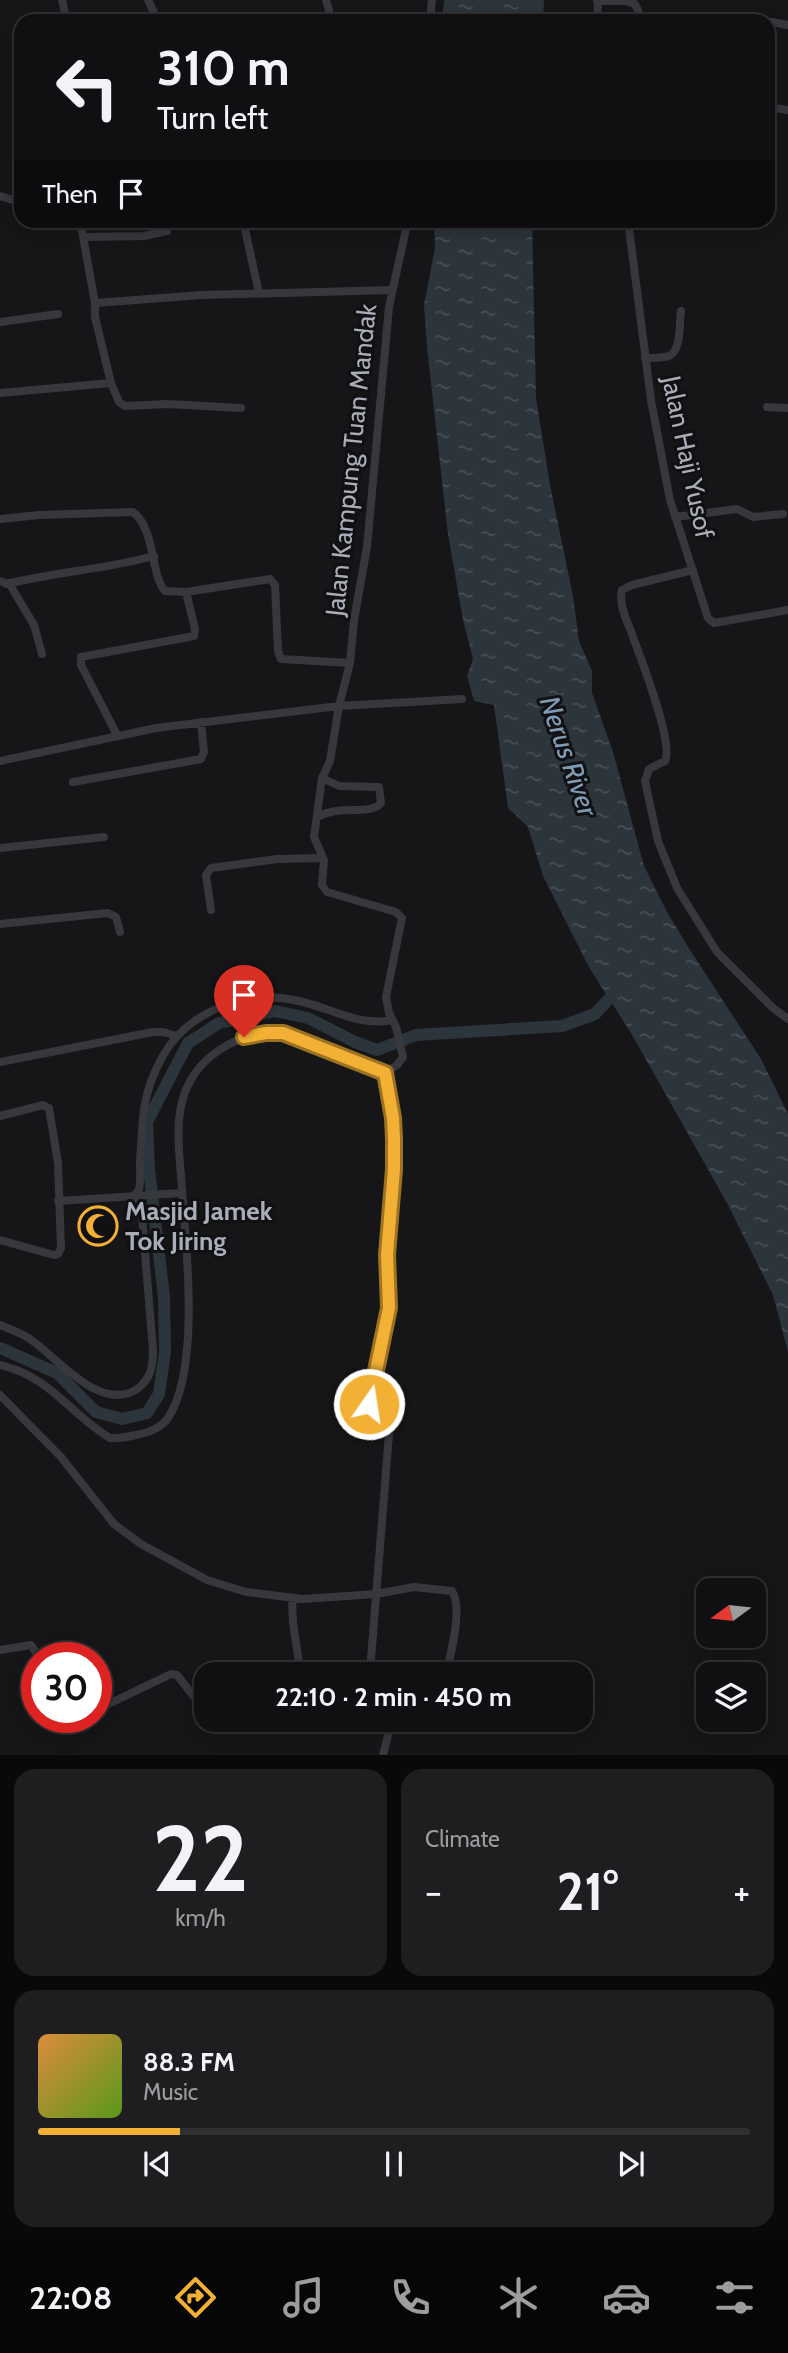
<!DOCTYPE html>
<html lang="en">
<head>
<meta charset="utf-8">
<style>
	:root { --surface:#101012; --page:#1e1e20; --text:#f1f3f6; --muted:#9c9d9f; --line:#303032; --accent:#f2b134 }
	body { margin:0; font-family:Cabin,sans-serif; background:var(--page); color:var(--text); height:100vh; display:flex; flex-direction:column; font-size:26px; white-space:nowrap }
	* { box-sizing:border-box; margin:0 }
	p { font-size:23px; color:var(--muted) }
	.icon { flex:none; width:38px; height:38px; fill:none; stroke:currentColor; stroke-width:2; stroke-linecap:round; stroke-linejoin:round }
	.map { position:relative; height:1755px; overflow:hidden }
	.drawer { display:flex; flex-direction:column; gap:14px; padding:14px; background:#09090a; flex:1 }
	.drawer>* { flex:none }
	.top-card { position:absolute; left:14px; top:14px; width:761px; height:214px; border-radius:21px; box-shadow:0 4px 18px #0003,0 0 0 2px var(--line); background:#101012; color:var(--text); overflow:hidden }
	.needle { width:46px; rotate:255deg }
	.tools { position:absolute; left:696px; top:1578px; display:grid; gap:14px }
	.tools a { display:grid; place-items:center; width:70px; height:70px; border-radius:14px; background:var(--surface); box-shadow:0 4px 18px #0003,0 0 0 2px var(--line); font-size:35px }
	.speed { position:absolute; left:21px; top:1642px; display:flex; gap:14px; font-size:35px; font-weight:700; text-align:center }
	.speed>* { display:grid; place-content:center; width:91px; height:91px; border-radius:50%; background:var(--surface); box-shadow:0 4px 18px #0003,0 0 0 2px var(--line); line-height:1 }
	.speed .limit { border:10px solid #d22; background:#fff; color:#111 }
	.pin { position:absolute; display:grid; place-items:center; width:60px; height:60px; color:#fff; margin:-72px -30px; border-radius:50% 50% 50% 0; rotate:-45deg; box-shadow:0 0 7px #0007 }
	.pin .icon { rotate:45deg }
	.me { position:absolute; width:77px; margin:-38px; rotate:13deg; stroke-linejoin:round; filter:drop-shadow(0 0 5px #0008) }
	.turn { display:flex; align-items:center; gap:24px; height:147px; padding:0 28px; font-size:32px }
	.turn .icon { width:91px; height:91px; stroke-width:2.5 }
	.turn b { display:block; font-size:49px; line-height:60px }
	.then { display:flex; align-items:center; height:66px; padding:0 28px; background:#0003; gap:14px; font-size:26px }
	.big { font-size:52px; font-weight:700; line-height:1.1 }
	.drawer .tile { flex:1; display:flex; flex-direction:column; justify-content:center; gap:10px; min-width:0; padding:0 24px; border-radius:21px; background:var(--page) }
	.drawer .dial { align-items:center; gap:0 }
	.dial b { font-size:91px; line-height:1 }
	.song { display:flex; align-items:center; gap:21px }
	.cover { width:84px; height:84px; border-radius:10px; background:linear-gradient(135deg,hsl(30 70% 55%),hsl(90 70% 35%)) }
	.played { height:7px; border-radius:4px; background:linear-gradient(90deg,var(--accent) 20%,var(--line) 20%) }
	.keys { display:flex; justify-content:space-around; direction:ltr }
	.heat { display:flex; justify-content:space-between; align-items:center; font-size:38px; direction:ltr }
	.drawer .tiles { flex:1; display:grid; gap:14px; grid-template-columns:1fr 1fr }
	.tile:last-child { grid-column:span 2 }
	.trip { position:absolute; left:194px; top:1662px; width:399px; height:70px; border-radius:21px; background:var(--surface); box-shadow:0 4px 18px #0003,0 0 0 2px var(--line); font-weight:700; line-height:70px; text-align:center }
	.tabs { display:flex; height:112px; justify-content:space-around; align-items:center; background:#060607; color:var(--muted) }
	.tabs .icon { width:49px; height:49px }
	.tabs .selected { color:var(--accent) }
	.tabs b { font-size:32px; color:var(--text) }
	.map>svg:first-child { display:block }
	.water { fill:url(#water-ripples) }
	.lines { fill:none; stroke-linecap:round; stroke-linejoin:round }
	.river { stroke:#2c353c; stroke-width:12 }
	.street { stroke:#37383d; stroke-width:8 }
	.route-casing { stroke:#9d7322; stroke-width:18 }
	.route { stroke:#f2b134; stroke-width:12 }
	.labels { text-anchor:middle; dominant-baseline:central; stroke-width:6; stroke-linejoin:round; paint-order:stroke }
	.street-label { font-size:26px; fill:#a8adb8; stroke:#111113 }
	.poi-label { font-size:26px; font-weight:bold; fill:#a8adb8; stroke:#111113; text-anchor:start }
	.water-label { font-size:28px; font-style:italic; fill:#7f9bb3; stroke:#111113 }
</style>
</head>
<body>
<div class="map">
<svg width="788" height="1755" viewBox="0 0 788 1755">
	<defs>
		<pattern id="water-ripples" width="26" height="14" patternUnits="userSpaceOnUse" patternTransform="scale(1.75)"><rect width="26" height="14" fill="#2c353c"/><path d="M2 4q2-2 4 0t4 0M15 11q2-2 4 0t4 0" fill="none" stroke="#485056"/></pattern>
	</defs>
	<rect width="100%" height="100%" fill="#161618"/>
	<path class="water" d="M444,0H544L543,21H442Z
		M434,221H532L536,398L550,485L573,596L579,641L592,671V693L613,752L644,866L667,912L690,950L761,1059L788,1114V1352L773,1295L727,1203L631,1033L589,967L543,876L528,827L508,808L494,705L474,701L467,676L473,659L463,620L448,534L427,347L424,305L435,248Z"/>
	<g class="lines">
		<path class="river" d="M0,1348L57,1373L96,1412L122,1419L147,1413L159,1394L165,1352L164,1297L149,1169L147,1122L188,1043L219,1023L275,1011L308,1018L355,1042L377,1050L416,1035L562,1026L595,1014L619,988"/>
		<path class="street" d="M62,0L67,21
			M148,0L158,21
			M326,0L329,10L328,21
			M597,1H626L635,4L640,15
			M430,21L432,0
			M597,21L598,0
			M772,22L788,25
			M768,107L788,110
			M0,196L16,201
			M80,220L95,303
			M243,220L259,293
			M628,220L651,400L670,500L708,618L714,623L788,610
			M85,237L144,236L167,231
			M0,322L58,314
			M645,358C652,358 663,358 669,356C682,350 679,322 681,311
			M111,383L119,402L125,406L167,404L241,408
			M0,393L111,383L95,317V303L202,295L392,290
			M767,407L788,408
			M675,517L737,509L753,517L783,514
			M0,519L39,515L133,512C156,530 150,574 165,591L186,592L270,579L275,585L278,651L281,659L350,663
			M693,570L632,585L622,590C618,605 628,622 633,637C641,659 674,743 665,761L649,769L645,781L658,841L677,888L717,952L773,1008L788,1019
			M0,581L7,584C56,572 106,569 154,556
			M9,583L34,625L42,654
			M117,735L81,665V657L194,636L195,629L186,592
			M0,761L156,728L339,706L462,699
			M73,782L201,759L204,752L201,722
			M317,818C334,804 372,816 381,803L379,787L339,786L322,778
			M0,848L104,837
			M211,910L206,875L211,868L277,859L323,858
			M0,924L108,913L116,917L120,932
			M0,1062L153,1032H163L177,1036
			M385,1073L397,1065L403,1057L396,1027L389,1013L386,997L402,918L396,912L327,892L322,885L324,860L314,837L322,778L330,761L339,706L350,663L354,620L367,547L389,307L408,220
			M0,1116L43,1105L49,1108L58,1163L61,1248L58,1254L54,1255L0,1240
			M58,1201L182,1193
			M0,1325C10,1329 21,1333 30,1339C58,1358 100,1413 137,1389C151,1379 153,1366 153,1350L142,1216L139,1201L132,1197C136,1194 138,1193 139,1189C141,1181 140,1170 140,1162C141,1144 142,1126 144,1109C147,1089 154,1071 164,1054C191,1009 249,989 299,1001C331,1008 359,1027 392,1020
			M0,1365C51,1377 69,1413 110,1438C118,1439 127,1437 136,1435C147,1433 161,1428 168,1418C202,1367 185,1237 181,1176C179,1151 176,1126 182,1102C193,1057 239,1030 283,1033L385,1073
			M0,1395L61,1457L114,1524L141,1544L207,1580L246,1592L303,1599L376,1594L414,1587L452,1591C463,1607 451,1656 445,1675
			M292,1598L293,1623L301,1675
			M0,1650L31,1645L39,1657
			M371,1659L389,1434C387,1415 381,1418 369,1408L389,1308L388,1237L394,1152L393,1118L385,1073
			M96,1710L171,1674L177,1675L202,1707L206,1709
			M52,1717L57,1723L70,1722L82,1717
			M383,1755L389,1731L396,1720"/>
	</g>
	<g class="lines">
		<g class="route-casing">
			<path id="route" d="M244,1037L266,1033H283L385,1073L393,1118L394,1139V1169L387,1255L389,1308L369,1404"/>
		</g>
		<use href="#route" class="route"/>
	</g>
	<defs>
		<g id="mosque-ring" transform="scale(2.0125)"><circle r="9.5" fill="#111113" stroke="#f2b134" stroke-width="1.5"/><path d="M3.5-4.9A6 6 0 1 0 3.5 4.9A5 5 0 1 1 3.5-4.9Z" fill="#f2b134"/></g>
	</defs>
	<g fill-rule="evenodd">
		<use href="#mosque-ring" x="98" y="1226"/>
	</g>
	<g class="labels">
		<g class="street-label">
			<text transform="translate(688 457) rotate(78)">Jalan Haji Yusof</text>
			<text transform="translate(351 460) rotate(-84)">Jalan Kampung Tuan Mandak</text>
		</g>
		<g class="poi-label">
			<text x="125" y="1211">Masjid Jamek<tspan x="125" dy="30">Tok Jiring</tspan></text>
		</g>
		<g class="water-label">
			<text transform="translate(569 756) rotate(71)">Nerus River</text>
		</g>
	</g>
</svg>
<div class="tools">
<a><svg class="needle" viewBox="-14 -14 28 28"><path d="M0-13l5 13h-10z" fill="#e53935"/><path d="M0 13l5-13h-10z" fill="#9c9d9f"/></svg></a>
<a><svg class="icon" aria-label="layers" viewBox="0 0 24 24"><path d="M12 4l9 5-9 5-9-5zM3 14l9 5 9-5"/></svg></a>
</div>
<div class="speed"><div class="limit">30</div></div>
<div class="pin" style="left:244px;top:1037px;background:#d93025"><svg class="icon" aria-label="arrive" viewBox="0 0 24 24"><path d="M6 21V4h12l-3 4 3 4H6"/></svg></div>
<svg class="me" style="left:369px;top:1404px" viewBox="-20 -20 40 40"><circle r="17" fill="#f2b134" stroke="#fff" stroke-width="3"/><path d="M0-11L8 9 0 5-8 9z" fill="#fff"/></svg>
<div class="trip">22:10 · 2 min · 450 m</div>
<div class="top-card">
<div class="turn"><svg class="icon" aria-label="left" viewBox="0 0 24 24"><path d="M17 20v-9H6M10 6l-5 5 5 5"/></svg><div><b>310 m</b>Turn left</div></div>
<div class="then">Then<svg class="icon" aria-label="arrive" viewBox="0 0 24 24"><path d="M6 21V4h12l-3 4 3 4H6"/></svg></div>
</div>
</div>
<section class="drawer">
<div class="tiles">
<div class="tile dial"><b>22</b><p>km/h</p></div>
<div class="tile"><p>Climate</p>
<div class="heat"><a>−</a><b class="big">21°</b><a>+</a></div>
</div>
<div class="tile">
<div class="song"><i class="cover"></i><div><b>88.3 FM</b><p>Music</p></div></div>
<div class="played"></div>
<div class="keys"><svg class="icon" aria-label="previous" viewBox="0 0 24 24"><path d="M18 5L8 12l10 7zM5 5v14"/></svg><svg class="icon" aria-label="pause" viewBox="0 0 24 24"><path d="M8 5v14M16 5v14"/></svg><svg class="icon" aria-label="next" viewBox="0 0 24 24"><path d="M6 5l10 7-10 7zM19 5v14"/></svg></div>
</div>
</div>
</section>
<nav class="tabs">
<b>22:08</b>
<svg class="icon selected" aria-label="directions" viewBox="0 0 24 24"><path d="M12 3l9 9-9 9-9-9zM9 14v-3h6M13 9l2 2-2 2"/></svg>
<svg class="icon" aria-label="music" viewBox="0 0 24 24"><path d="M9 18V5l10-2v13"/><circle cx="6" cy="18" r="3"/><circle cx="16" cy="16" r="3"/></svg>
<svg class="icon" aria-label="phone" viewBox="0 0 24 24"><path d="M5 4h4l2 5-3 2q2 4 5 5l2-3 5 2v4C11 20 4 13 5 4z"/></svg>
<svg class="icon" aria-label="climate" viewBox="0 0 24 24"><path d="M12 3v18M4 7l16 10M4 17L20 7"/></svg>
<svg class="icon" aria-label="car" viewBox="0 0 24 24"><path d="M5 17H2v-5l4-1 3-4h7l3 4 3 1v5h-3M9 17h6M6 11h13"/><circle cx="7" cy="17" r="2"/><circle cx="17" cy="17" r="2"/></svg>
<svg class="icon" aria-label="filters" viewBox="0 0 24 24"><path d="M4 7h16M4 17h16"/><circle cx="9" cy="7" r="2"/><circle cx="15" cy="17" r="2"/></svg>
</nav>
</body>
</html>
